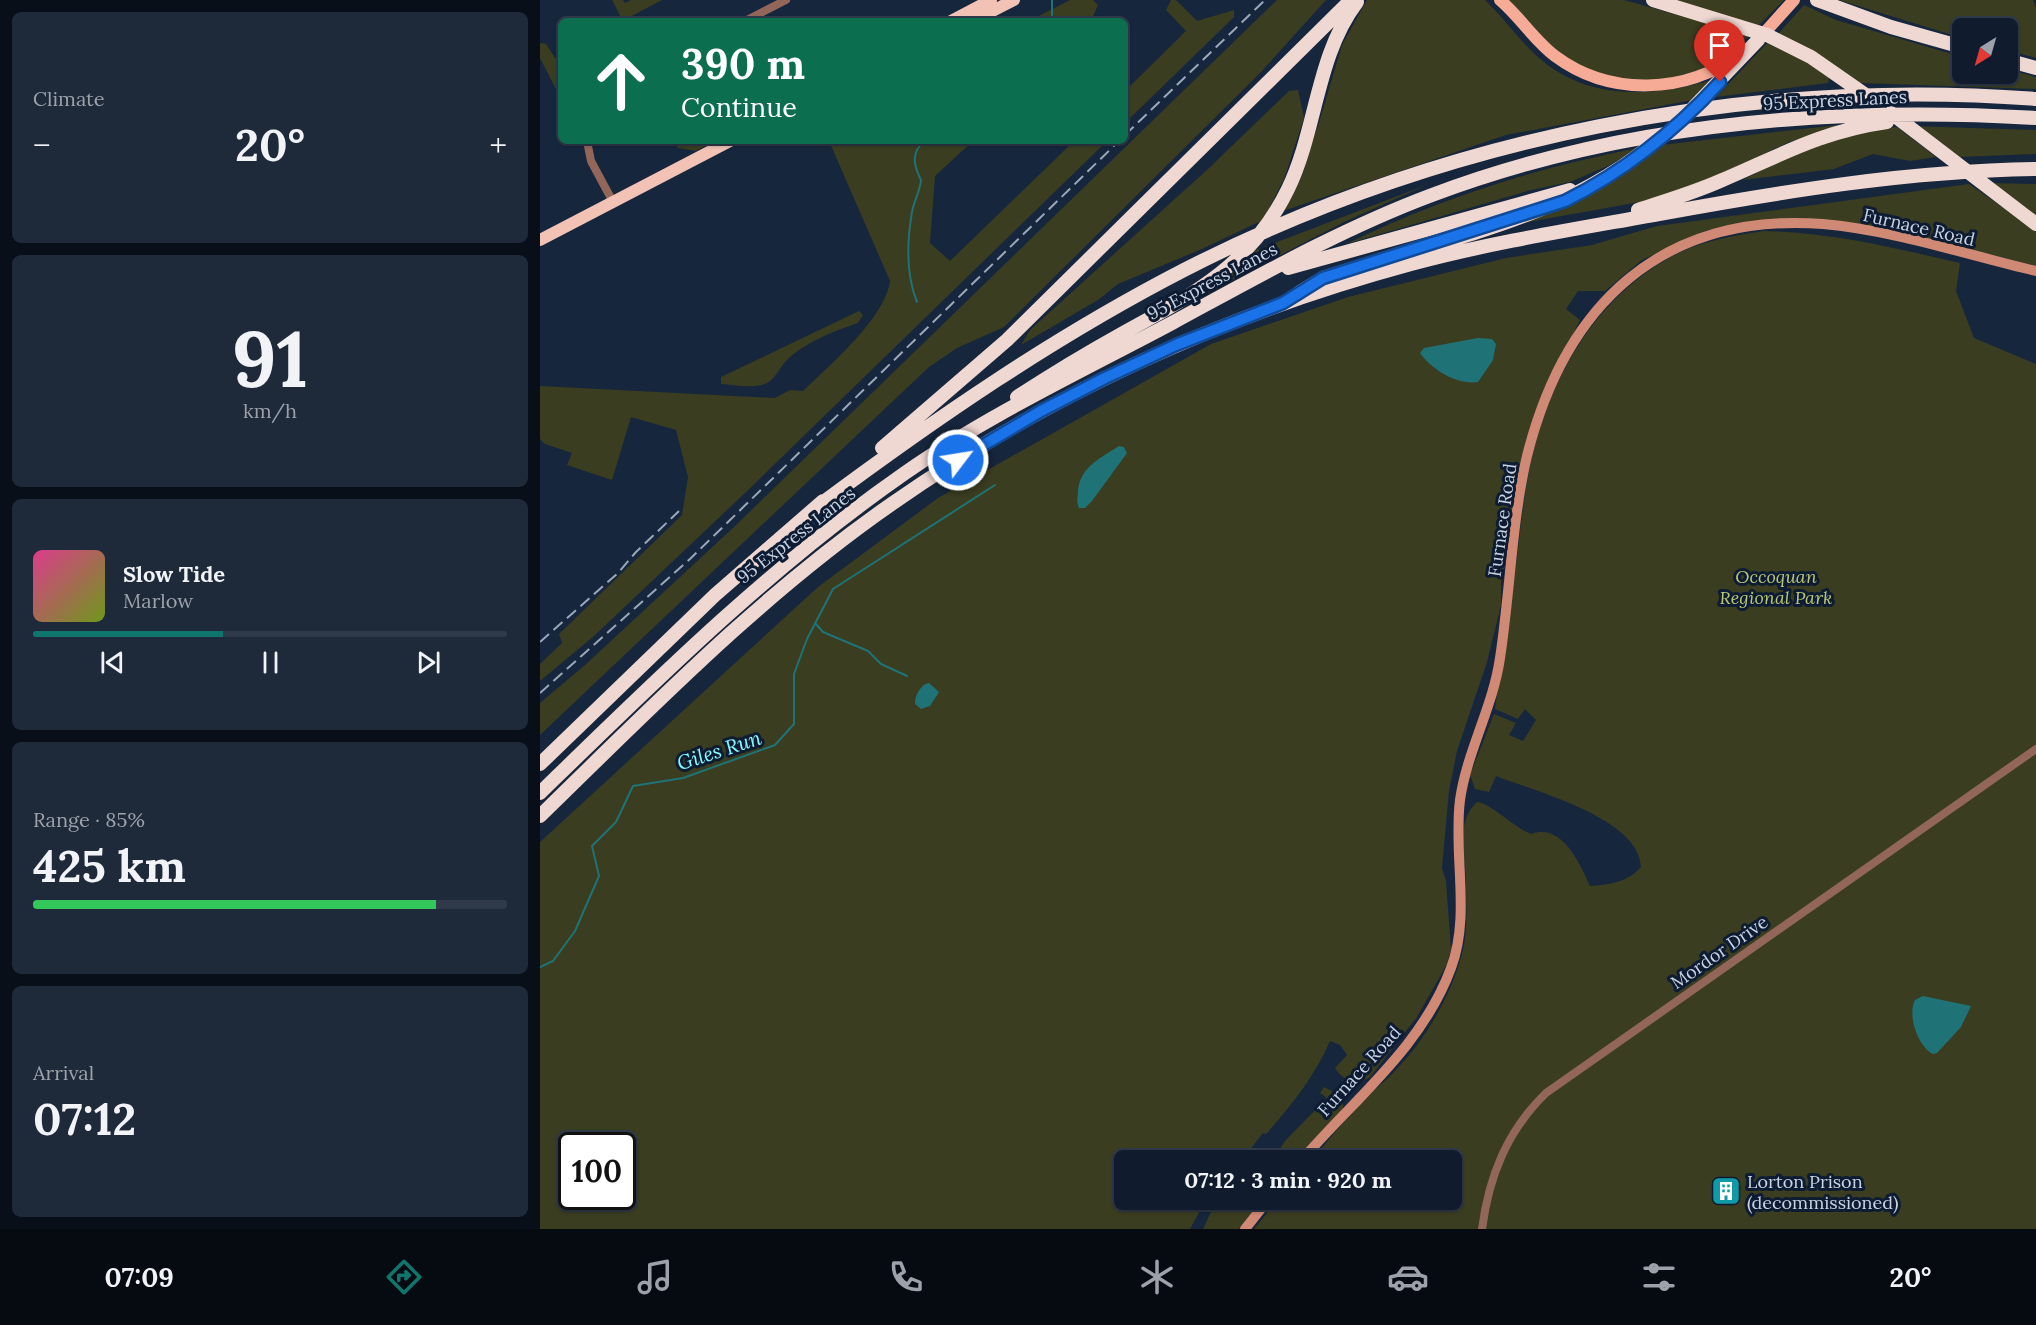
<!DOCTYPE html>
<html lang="en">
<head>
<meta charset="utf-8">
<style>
	:root { --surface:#101c2e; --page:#1e293a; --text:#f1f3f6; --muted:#9ca1aa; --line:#303a4a; --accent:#0f766e }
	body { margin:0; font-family:Lora,serif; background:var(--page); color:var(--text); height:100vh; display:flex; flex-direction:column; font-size:22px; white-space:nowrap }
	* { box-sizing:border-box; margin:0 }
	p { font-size:20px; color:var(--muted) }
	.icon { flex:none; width:33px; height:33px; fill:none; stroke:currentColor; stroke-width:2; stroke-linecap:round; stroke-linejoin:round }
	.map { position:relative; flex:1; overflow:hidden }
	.side { display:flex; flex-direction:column; gap:12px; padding:12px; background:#090f19; width:540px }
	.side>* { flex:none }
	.hud { position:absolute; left:18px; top:18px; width:570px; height:126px; border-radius:9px; box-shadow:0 2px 4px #0004,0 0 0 2px var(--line); background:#0b6e4f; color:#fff; overflow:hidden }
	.needle { width:39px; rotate:217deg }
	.tools { position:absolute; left:1412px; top:18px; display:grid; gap:12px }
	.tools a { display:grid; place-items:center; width:66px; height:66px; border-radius:9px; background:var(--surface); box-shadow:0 2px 4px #0004,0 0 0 2px var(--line); font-size:30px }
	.speed { position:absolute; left:18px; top:1132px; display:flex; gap:12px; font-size:30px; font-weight:700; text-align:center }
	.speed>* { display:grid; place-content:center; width:78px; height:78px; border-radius:50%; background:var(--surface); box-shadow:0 2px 4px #0004,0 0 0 2px var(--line); line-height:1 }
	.speed .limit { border:3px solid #111; border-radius:9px; background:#fff; color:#111 }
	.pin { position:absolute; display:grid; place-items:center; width:51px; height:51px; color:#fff; margin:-62px -26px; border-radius:50% 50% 50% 0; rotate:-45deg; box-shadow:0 0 6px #0007 }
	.pin .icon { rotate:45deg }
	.me { position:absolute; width:66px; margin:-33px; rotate:59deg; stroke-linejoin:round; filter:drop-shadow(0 0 4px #0008) }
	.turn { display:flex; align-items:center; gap:21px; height:126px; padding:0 24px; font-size:27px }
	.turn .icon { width:78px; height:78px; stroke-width:2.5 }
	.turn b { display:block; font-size:42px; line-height:51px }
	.big { font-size:45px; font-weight:700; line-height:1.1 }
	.side .tile { flex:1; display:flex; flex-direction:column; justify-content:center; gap:9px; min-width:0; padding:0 21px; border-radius:9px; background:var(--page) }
	.side .dial { align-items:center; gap:0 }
	.dial b { font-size:78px; line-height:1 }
	.song { display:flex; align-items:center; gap:18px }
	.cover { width:72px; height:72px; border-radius:9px; background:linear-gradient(135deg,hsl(330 70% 55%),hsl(80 70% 35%)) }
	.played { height:6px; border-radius:3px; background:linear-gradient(90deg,var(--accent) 40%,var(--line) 40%) }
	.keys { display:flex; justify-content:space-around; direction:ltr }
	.heat { display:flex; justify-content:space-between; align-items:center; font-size:33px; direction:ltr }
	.charge { height:9px; border-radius:4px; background:linear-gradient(90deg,#34c759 85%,var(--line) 0) }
	.trip { position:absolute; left:574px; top:1150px; width:348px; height:60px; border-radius:9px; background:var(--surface); box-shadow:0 2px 4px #0004,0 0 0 2px var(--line); font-weight:700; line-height:60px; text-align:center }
	.menu { display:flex; height:96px; justify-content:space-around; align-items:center; background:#060b12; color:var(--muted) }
	.menu .icon { width:42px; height:42px }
	.menu .current { color:var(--accent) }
	.menu b { font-size:27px; color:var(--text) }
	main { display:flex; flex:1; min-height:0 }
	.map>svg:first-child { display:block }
	.green { fill:#3a3d20; fill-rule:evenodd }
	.water { fill:#1f7376 }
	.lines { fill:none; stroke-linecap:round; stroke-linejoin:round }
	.stream { stroke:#1f7376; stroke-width:2 }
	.minor { stroke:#926659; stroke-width:8 }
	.secondary { stroke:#d08975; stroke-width:10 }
	.primary { stroke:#f5ab95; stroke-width:12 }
	.trunk { stroke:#f2c2b4; stroke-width:12 }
	.motorway { stroke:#f0d8d2; stroke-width:14 }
	.rail { stroke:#9ba8b9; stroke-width:2; stroke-dasharray:12 6; stroke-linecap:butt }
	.route-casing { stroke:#114b97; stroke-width:15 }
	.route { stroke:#1a73e8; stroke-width:10 }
	.labels { text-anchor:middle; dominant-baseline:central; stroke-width:6; stroke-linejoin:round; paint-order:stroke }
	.street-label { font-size:18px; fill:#c8d3e2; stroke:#0d1c33 }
	.park-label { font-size:18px; font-style:italic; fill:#bcc775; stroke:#0d1c33 }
	.poi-label { font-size:18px; fill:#c8d3e2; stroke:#0d1c33; text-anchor:start }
	.water-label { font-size:20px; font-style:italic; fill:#84fafd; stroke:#0d1c33 }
</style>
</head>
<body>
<main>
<section class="side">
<div class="tile"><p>Climate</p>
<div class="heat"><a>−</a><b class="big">20°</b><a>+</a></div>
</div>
<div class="tile dial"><b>91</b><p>km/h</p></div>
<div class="tile">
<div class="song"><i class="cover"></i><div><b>Slow Tide</b><p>Marlow</p></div></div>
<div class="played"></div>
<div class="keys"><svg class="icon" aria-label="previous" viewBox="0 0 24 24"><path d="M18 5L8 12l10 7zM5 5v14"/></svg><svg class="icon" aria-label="pause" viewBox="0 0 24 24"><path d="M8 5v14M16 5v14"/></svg><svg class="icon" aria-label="next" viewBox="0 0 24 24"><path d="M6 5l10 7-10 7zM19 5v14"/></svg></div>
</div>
<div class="tile"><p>Range · 85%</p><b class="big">425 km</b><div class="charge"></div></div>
<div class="tile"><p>Arrival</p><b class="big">07:12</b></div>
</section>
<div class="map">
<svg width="1496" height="1229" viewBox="0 0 1496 1229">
	<rect width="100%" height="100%" fill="#16263d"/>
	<path class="green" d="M72,0H83L85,3L91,0H122L88,18L89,21H83Z
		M530,0H553L558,5L551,21H489Z
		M631,0H636L657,21L694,10V17L585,123V91L646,31L626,10Z
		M737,0H786L721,72L464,327L417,348L389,367L0,735V703L45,665L194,527Z
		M827,0H945C964,18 979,40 998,57C1048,102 1114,97 1176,79L1158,99L966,135L743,211L778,126L802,45Z
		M964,0H1084L1210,35C1199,45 1187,56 1174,63C1126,88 1065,86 1020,55C1000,41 982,18 964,0Z
		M1125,0H1244L1218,26Z
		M1299,0H1493L1496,8V58L1467,50V28H1422V38Z
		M1264,5L1296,20L1422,57V74H1467V69L1496,77V89L1320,83L1238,34Z
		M0,43L6,44L21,67V99L0,58Z
		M1227,43L1257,56L1286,74L1289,79L1288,83L1176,97Z
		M758,90L764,118L744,179L723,220L662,249L578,284L558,300L481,345L490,330L668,169L749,91Z
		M1316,123L1249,142L1176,177L1111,200L983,223L1031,203L1121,145Z
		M1372,126L1496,130V154L1419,157Z
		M1357,127L1396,157L1370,161L1333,154L1294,169L1203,180C1250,155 1304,131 1357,127Z
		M134,141H175L156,151L138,148Z
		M289,141H433L395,176L390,243L410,261L534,141H567L204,494L54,636L0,681V664L22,643L19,634L142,515L148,477L136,430L91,417L72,480L27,465L32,453L5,444L0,439V386L235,398L250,390L263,391C290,365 345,318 350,281Z
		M1097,148L1070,165L1030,182L991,190L806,244C901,198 993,169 1097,148Z
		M1452,183L1496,184V216Z
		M889,184L804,222L665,294L706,254Z
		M1429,184L1496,230V266L1396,241L1263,218L1168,230L1102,260L1065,291H1038L1026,309L1040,320L998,407L968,560L961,574V605L947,662L917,751L909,791L902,868L906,881L911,949L907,964L877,1017L830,1077C817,1086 803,1081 795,1068L807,1055L800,1045L790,1041C775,1076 751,1106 726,1134L723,1133L701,1161H585V1200H666L650,1229H0V842L278,587L398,498L671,344L808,297L966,258L1052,245L1117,226ZM32,1146H82V1197H32Z
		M1224,231C1291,232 1355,248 1420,263L1416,291L1434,338L1496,364V1229H714L738,1200H912V1161H771C789,1140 806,1118 824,1098C832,1091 841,1085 849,1077C882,1045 911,998 922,953C928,933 926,906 926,885C926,858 914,823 937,802C949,802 975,828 991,834C1022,823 1039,862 1050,886C1070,884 1087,883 1101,867C1099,818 996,792 956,776L949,792L935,789L930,775L954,714L976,723L969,735L983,741L996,720L985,709L978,719L955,709C962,658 969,607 977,556C981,525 984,493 991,462C1010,376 1059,291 1141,252C1166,240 1197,235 1224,231Z
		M319,311L323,315L318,323C294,331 263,343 245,362C239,369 235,379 227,383C214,389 194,385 181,384V377Z
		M784,1087L803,1097V1109L757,1161H732L745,1141L787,1098L780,1093Z
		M691,1200H724L699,1229H663L671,1212Z"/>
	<path class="water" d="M938,338L952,339L956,344L953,360L938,382C917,385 892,370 880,353L884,348Z
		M579,446L584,447L587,453L552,501L545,508H539C536,502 538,497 538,490C541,466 561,458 579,446Z
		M389,683L399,692L390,706L381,709L375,704C375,695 380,685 389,683Z
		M1383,996L1431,1006L1421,1027L1397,1053L1393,1054C1378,1047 1367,1015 1375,1000Z"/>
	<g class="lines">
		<path class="stream" d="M512,0V21
			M377,302C366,275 367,241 372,212C374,201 380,191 381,180C374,166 370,152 385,141
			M276,624L283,632L328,651L341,664L367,676
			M0,967L13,961L35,931L59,876L52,846L76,822L93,786L143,778L235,745L254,724V674L267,639L293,589L455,485"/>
		<path class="minor" d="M205,21L246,0
			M47,141L51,161L73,202
			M942,1229C949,1176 967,1131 1006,1093L1496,749"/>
		<path class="secondary" d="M761,1161C814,1099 882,1047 911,968C931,915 913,855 920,800C927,751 953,707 960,658C970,593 972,519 987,456C1025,305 1121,212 1283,224C1353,230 1427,255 1496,271
			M705,1229L728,1200"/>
		<path class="primary" d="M960,0C980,17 994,40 1015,56C1070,97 1146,94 1200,54
			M1219,39L1254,0"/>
		<path class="trunk" d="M411,21L451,0
			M433,21L474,0
			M0,240L190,141"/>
		<path class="motorway" d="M1113,0L1227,35L1271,57L1330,98
			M1277,0L1351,27L1422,47
			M1467,60L1496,68
			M1150,111L1218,40
			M1351,113L1496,224
			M1098,210C1125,201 1153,193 1180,181C1239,156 1282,131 1347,122
			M748,268L1030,190
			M760,292L783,278C902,239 1025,221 1122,136
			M477,397C512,374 547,353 583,333C653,295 711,265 748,189C777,129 776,56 817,2
			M342,448L467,340L811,0
			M278,506C395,419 514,337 644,270C903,137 1206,77 1496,99
			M0,764L175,595L283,501
			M0,793C116,680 231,566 365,473C448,415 542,371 632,323C717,277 801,229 892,195C1083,123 1293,106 1496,118
			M0,816C113,706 223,593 353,503C511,393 686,314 871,264C953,242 1036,229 1119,214C1245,191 1369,171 1496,169"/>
		<path class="rail" d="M585,135L725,0
			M0,642L78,573L96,552L139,511
			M0,693L150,559L579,141"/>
	</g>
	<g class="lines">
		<g class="route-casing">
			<path id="route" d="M418,460L501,411L565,378L636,345L743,303L783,278L1025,201C1083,172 1136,130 1180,82"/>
		</g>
		<use href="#route" class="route"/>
	</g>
	<defs>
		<g id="building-square" transform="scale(1.5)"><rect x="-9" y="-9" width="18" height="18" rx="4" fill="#0f9aa8" stroke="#0d1c33"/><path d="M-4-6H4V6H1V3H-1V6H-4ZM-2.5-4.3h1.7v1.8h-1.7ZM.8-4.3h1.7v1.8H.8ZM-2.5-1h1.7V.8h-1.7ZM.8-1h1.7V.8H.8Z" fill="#fff"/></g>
	</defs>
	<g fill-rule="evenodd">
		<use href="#building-square" x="1186" y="1191"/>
	</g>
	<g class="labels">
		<g class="street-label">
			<text transform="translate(1295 100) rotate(-3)">95 Express Lanes</text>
			<text transform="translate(1379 227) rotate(13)">Furnace Road</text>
			<text transform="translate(672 281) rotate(-28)">95 Express Lanes</text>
			<text transform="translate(962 520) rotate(-82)">Furnace Road</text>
			<text transform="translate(256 535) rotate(-38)">95 Express Lanes</text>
			<text transform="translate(1179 952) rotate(-35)">Mordor Drive</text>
			<text transform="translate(819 1071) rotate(-48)">Furnace Road</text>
		</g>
		<g class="park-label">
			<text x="1236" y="576">Occoquan<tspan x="1236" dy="21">Regional Park</tspan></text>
		</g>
		<g class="poi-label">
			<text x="1207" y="1181">Lorton Prison<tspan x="1207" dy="21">(decommissioned)</tspan></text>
		</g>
		<g class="water-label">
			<text transform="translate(179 750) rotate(-18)">Giles Run</text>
		</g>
	</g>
</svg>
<div class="tools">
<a><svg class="needle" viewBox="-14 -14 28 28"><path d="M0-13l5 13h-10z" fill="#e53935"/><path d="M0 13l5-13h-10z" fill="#9ca1aa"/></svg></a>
</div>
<div class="speed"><div class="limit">100</div></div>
<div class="pin" style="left:1180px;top:82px;background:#d93025"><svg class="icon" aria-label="arrive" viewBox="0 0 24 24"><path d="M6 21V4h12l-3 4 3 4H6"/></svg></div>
<svg class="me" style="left:418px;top:460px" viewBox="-20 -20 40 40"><circle r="17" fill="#1a73e8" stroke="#fff" stroke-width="3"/><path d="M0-11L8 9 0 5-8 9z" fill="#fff"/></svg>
<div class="trip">07:12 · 3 min · 920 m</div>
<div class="hud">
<div class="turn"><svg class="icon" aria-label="ahead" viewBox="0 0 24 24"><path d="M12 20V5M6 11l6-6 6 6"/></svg><div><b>390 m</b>Continue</div></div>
</div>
</div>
</main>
<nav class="menu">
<b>07:09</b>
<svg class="icon current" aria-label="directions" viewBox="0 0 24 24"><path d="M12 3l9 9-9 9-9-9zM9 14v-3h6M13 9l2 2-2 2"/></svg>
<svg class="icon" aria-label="music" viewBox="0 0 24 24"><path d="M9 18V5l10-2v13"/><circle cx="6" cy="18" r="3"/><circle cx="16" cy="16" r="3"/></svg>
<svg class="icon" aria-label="phone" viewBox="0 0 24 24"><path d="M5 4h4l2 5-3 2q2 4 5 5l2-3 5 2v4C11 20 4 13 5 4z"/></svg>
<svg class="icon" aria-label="climate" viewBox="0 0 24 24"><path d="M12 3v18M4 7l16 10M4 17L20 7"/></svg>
<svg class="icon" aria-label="car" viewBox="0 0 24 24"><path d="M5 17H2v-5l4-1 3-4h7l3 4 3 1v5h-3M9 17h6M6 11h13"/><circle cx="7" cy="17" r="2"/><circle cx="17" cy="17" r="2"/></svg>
<svg class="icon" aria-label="filters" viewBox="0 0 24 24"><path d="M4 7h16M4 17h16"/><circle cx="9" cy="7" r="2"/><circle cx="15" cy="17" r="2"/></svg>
<b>20°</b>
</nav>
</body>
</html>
